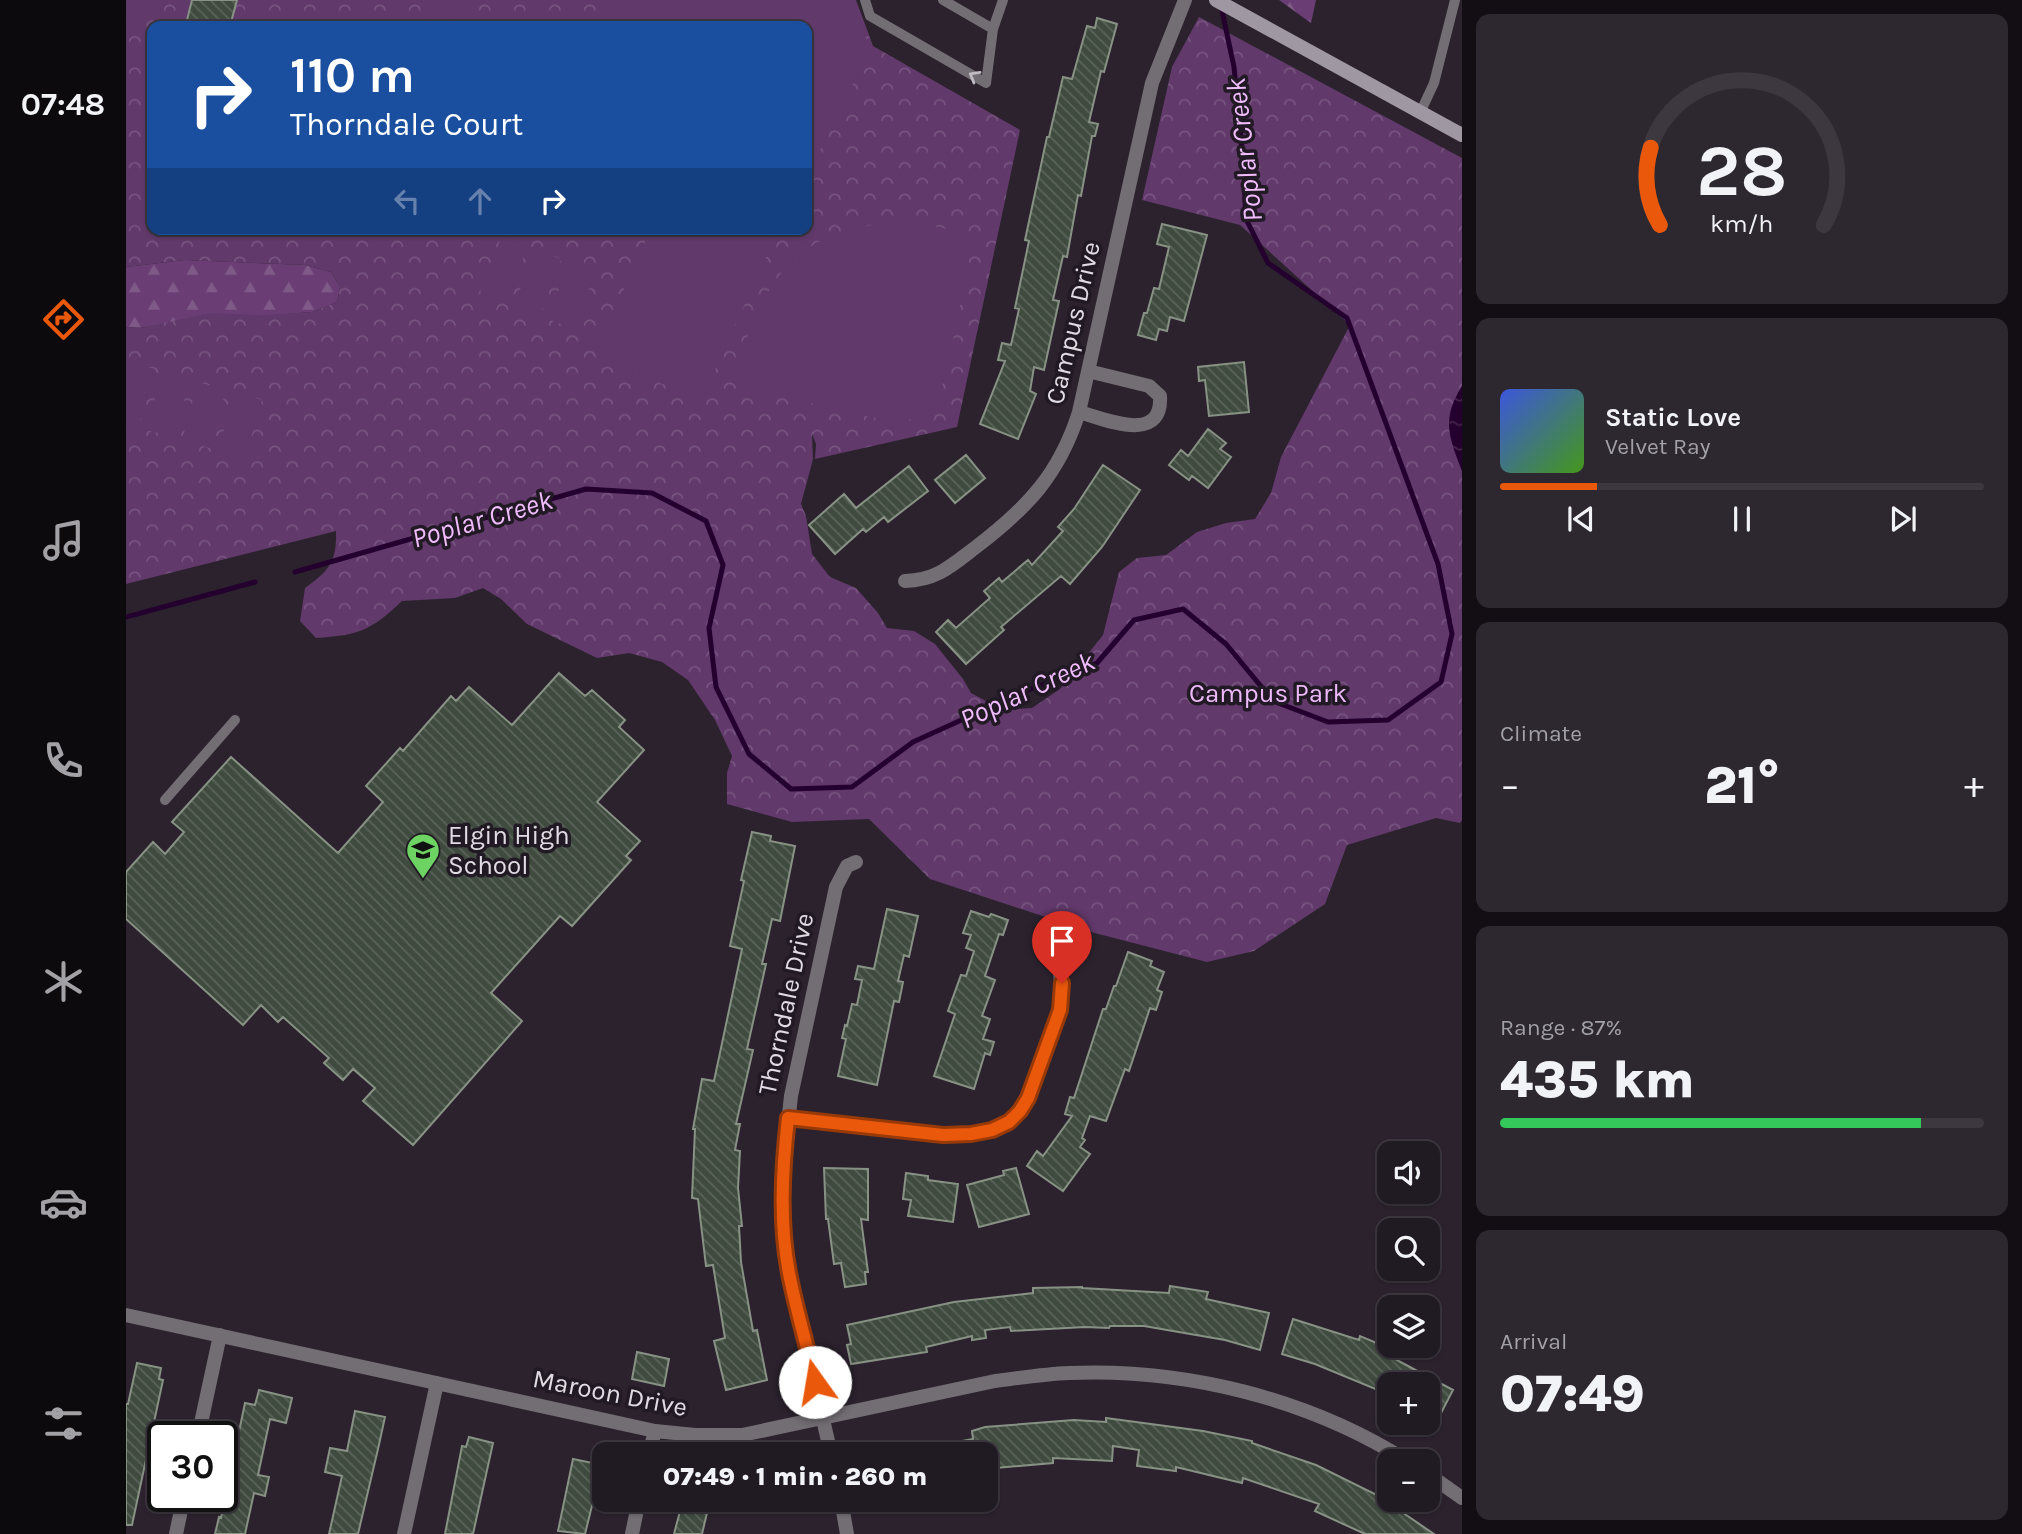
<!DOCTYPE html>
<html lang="en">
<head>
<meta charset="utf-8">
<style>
	:root { --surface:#201a22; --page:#2d272f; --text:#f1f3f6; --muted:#a2a1a5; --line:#3d3840; --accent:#ea580c }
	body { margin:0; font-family:Karla,sans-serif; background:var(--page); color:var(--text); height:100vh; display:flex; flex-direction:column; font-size:26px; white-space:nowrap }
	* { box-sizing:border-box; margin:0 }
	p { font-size:23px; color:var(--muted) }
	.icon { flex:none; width:38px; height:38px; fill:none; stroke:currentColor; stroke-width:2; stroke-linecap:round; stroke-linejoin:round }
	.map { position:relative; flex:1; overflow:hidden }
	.side { display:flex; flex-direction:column; gap:14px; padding:14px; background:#120e13; width:560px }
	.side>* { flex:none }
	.top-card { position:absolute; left:21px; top:21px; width:665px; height:214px; border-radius:14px; box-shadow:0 2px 5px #0004,0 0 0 2px var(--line); background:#1a4fa0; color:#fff; overflow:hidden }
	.controls { position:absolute; left:1251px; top:1141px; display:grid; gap:14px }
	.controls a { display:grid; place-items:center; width:63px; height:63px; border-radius:14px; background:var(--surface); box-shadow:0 2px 5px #0004,0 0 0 2px var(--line); font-size:35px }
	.speed { position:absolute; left:21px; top:1421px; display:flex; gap:14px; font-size:35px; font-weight:700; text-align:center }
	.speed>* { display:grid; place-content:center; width:91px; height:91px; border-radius:50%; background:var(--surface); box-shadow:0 2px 5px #0004,0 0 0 2px var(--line); line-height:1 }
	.speed .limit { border:4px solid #111; border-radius:10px; background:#fff; color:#111 }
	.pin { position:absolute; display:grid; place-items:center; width:60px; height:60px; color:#fff; margin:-72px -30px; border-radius:50% 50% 50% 0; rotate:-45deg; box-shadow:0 0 7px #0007 }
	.pin .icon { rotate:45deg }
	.me { position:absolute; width:77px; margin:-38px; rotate:347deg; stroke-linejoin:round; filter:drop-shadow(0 0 5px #0008) }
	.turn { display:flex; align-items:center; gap:24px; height:147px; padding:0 28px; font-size:32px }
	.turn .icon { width:91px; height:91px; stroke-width:2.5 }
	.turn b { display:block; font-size:49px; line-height:60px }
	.lanes { display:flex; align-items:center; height:66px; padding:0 28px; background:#0003; justify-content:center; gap:35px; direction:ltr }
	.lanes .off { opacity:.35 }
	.big { font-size:52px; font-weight:800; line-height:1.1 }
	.side .tile { flex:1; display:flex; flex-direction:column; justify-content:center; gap:10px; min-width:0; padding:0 24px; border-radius:14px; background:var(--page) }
	.side .dial { align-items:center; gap:0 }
	.dial svg { height:182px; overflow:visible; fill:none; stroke:var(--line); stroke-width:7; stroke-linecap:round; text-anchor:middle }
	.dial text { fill:var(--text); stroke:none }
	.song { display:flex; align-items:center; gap:21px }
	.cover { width:84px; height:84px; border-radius:10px; background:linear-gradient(135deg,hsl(230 70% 55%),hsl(100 70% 35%)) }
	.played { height:7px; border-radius:4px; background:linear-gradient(90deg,var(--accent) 20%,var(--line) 20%) }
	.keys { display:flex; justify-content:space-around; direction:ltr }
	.heat { display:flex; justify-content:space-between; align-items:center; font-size:38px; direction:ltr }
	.charge { height:10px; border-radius:5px; background:linear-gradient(90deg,#34c759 87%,var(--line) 0) }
	.trip { position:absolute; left:466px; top:1442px; width:406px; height:70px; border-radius:14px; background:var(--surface); box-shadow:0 2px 5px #0004,0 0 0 2px var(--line); font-weight:800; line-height:70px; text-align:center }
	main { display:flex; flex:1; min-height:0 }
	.dock { display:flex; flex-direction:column; width:126px; justify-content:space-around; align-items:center; background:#0d0a0e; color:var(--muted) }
	.dock .icon { width:49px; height:49px }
	.dock .on { color:var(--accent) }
	.dock b { font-size:32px; color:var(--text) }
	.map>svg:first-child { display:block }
	.forest { fill:url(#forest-firs) }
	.park { fill:url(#park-crowns); fill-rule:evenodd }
	.pitch { fill:#61396b }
	.water { fill:url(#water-ripples) }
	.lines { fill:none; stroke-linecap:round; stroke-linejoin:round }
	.stream { stroke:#24002e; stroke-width:5 }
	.building { fill:url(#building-back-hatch); stroke:#879285; stroke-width:2 }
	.service { stroke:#736e74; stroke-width:10 }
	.minor { stroke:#736e74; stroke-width:14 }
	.secondary { stroke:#9f97a1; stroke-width:14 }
	.oneway { stroke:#c0bbc2 }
	.route-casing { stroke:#983908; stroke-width:18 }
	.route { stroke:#ea580c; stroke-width:12 }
	.labels { text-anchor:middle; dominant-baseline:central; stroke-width:7; stroke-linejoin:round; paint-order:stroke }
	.street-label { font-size:26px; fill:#e1dce3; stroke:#211923 }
	.park-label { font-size:26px; fill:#ecb8f9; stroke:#211923 }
	.poi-label { font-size:26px; fill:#e1dce3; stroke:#211923; text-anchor:start }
	.water-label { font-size:28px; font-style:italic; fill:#f0bcfd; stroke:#211923 }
</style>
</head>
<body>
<main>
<nav class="dock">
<b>07:48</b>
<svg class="icon on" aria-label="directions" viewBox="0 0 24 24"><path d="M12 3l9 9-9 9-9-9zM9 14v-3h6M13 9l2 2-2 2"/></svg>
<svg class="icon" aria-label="music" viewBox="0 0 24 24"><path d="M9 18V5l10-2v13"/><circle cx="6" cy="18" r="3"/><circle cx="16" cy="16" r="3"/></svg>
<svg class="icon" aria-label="phone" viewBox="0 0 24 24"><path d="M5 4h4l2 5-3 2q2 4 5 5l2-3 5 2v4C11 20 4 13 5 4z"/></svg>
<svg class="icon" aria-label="climate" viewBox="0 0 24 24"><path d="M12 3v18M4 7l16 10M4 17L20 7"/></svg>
<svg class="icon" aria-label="car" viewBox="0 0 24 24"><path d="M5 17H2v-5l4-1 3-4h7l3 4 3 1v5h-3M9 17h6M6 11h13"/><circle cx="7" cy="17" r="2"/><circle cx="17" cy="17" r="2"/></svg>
<svg class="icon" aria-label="filters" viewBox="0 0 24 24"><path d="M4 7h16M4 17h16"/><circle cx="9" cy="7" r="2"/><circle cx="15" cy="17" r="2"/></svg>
</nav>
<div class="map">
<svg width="1336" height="1534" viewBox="0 0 1336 1534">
	<defs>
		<pattern id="forest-firs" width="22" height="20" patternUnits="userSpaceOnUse" patternTransform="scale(1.75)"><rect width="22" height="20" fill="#6a3e75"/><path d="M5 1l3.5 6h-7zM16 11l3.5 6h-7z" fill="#7f5988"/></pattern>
		<pattern id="park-crowns" width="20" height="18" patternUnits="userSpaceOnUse" patternTransform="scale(1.75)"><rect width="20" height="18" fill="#61396b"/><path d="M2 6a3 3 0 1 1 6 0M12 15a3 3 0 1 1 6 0" fill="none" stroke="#775580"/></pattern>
		<pattern id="water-ripples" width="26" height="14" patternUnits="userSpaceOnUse" patternTransform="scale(1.75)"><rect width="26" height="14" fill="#24002e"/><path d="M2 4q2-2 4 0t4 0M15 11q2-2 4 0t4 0" fill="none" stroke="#44254c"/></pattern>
		<pattern id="building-back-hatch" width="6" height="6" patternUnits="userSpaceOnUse" patternTransform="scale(1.75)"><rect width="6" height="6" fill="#404b3f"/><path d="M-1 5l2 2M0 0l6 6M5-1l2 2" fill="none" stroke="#5b645b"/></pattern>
	</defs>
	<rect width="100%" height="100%" fill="#2b222d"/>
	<path class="forest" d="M1153,0H1190L1185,23Z
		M59,260L179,265L205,272L214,287L211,302L186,312L44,323L14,328L0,327V267Z"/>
	<path class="park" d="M0,0H730L747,46L894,130L831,427L689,459L690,444L686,434L687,459L675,504L680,516L686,554L704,577L730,588L752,613L761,628L788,631L809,644L837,679L845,693L877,710L906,708L934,689L977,635L993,572L1011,558L1040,555L1071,532L1100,523L1129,519L1145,493L1155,457L1224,325L1114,225L1016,200L1046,67L1073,17L1336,158V820L1334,823L1310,818L1221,845L1199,904L1128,951L1081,962L965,932L804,879L743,819L666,822L601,804V773L606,756L589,720L562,680L536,662L503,653L471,658L401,624L375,599L357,588L329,598L276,601C245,631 232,635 190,638L174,621L179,588C203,571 211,562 210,531L0,584V327L15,328L83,313L137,315L186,312L211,302L214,287L205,272L179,265L59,260L0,267ZM26,26H681V229H26Z"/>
	<path class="pitch" d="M0,0H24L17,28L0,23Z
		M122,0H144L137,26H114Z
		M310,0H333L326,26H303Z
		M477,0H724C731,16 744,37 741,55L681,177V26H466Z
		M785,222L847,234C842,262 820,396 806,409C796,417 782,420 770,423L607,384C636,279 667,225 785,222Z
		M525,229H625L648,239L575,401L469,354Z
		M376,236L402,246L380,303L354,292Z
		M409,250L435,259L414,316L388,306Z
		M443,263L469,273L448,329L422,319Z
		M1,362L28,369L12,427L0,424Z
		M37,372L64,380L48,437L20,430Z
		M72,382L100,390L83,448L56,440Z
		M109,393L136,400L119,458L92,450Z"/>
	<path class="water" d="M1336,386V471C1323,437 1315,419 1336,386Z"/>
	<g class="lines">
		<path class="stream" d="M169,572L460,489L526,493L580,521L597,565L583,628L590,687L623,754L665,789L726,787L787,742L895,693L971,663L1008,620L1057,609L1100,644L1147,701L1202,722L1262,720L1315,682L1326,634L1312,564L1221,318L1142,263L1120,219L1117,159L1108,67L1095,6
			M0,617L129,582"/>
	</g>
	<path class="building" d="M66,0H111L104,26H68L60,24Z
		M971,18L991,24L978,72L975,71L963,122L972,124L969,136H966L955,196L952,195L941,257L937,256L927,300L933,301L918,370L908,367L904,391L910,394L892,439L854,424L879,361L872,360L876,343L885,345L893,309L889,308L903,241L899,240L921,137H923L937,77L946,79L961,26L969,28Z
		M1036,224L1081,235L1058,321L1044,317L1041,331L1033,329L1030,340L1012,335L1018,313H1021L1028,288L1033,289L1043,247L1031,244Z
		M1118,362L1123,412L1083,416L1079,380L1073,381L1072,367Z
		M1082,429L1100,443L1094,449L1105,457L1082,488L1066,476L1063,480L1043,465L1055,450L1062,456Z
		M840,455L859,478L829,503L809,480Z
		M977,465L1014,490L976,547L944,584L935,576L875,627L878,630L840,664L810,632L822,620L830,628L864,598L858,591L873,578L876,582L902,560L906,565L937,531L932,527L948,509Z
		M783,466L802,491L762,522L758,517L740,532L737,529L709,554L683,525L718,494L730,508Z
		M433,673L459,696L466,690L499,720L493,727L518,750L471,802L514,841L500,856L505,860L446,926L434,916L365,993L396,1021L287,1145L237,1101L249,1088L227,1069L217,1080L198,1063L203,1058L157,1017L152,1022L135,1005L117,1025L0,919V872L27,842L39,854L58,832L46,822L105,757L212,853L257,802L240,786L274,748L277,751L325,696L330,701L343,687L386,725Z
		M626,832L645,836L644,841L669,846L654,921L646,919L636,964H640L621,1049L627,1050L610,1124H614L609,1150L614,1151L612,1188L616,1226H613L615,1262L627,1331L631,1330L641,1380L600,1390L588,1341L599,1338L587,1265L580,1266L572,1199L566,1198L569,1129H567L576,1079L588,1081L616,949L604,946L618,881L615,880Z
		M761,909L792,916L783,957L778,955L772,981L777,982L773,1002L768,1001L751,1085L712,1076L720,1039L716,1038L719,1025L721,1026L726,1004L731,1005L736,980L729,979L732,966L748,969Z
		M845,911L863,917L865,914L882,920L877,935L873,934L859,976L869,980L856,1016L864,1019L857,1039L868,1042L864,1055L859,1053L848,1089L808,1076L829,1014L822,1011L835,975L840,976L848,951L840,948L845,935L837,933Z
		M1002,952L1026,961L1024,966L1038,972L1031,990L1036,992L1030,1010L1024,1008L1003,1071L999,1069L980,1121L964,1116L956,1138L959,1140L954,1147L964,1154L937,1191L901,1166L911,1151L917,1156L946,1116L939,1114L944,1097L948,1098L977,1009H980L988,986H990Z
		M698,1168L742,1169V1220L735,1219L742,1272H739L740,1284L719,1287L715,1263L708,1264L702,1219H700Z
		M890,1168L903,1214L853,1227L841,1185L878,1175L877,1171Z
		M780,1173L802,1176V1180L832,1184L827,1222L782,1216L785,1200L777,1199Z
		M1044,1286L1082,1292L1080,1299L1143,1313L1134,1350L1099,1340L1018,1326H984L983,1328L959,1327L885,1331L884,1327L859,1330L860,1338L846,1340V1336L800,1347L801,1352L725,1364L721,1345L725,1344L721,1325L828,1302L907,1293V1288L956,1287V1288L1043,1293Z
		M1167,1319L1233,1340L1234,1336L1270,1351L1267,1358L1327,1390L1312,1419L1302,1414V1384H1262L1259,1393L1189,1364L1156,1354Z
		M511,1352L543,1359L538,1386L506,1379Z
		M11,1363L35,1368L33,1379L37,1380L6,1525H0V1404H2Z
		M133,1390L166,1398L160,1423L144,1419L132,1475L143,1477L139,1496L128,1493L119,1534H89L93,1517L95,1518L119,1403L129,1405Z
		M229,1411L259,1417L252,1449L232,1534H203L216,1476L199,1472L204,1448L221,1451Z
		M980,1418L1077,1431L1126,1441V1443L1190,1465L1251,1495L1308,1534H1239L1189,1511L1193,1504L1117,1478L1116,1483L1050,1467V1471L1011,1466L1013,1450L987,1446L986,1461L927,1458V1463L859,1469V1454H803V1447L847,1439L846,1431L859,1427L948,1420L980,1422Z
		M343,1437L367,1443L347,1534H319L336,1446L340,1447Z
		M447,1459L476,1465L459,1534L432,1531Z
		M557,1500H584L576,1534H548Z"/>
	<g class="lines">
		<path class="service" d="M739,0L744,16L860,83L867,29
			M817,0L867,29L877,0
			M1294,113L1308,83L1329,0
			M39,800L109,720"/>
		<path class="minor" d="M953,412C979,419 1037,445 1034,396L1023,386L962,371
			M779,581C811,580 825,566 850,547C901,508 933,475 953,412L1026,83L1059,0
			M662,1118L817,1135L845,1134L866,1130L882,1122L894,1111L902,1098C917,1056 942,1011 933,966
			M0,1315L529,1431L569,1435H616L869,1381C893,1378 918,1374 943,1373C1060,1368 1183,1399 1281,1461
			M72,1437L94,1335
			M523,1454L529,1431
			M705,1454L664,1277L658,1240L656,1180L665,1096L710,887L721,866L730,862
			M1302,1474L1336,1498
			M715,1500L721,1534
			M50,1534L58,1496
			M278,1534L311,1383
			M506,1534L513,1500"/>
		<path class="secondary" d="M1090,0L1336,135"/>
	</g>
	<defs><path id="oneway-chevron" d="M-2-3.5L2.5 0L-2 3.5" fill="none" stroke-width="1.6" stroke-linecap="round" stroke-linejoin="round" transform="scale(1.75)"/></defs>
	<use class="oneway" href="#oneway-chevron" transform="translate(848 76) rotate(-150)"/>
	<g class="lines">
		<g class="route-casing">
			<path id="route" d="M689,1382C682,1348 671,1313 664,1278C653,1226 656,1171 662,1118L817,1135L845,1134L866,1130L883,1122L894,1111L902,1098L934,1010L936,983"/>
		</g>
		<use href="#route" class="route"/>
	</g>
	<defs>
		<g id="school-pin" transform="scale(1.75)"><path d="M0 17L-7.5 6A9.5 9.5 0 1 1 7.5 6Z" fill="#6dd362" stroke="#211923"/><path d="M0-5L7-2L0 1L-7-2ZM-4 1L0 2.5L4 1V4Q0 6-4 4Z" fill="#111"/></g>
	</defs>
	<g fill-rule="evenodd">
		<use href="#school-pin" x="297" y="850"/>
	</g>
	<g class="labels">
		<g class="street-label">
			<text transform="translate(947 323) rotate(-77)">Campus Drive</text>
			<text transform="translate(660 1004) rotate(-78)">Thorndale Drive</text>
			<text transform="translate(484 1393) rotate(11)">Maroon Drive</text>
		</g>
		<g class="park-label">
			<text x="1142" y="693">Campus Park</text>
		</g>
		<g class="poi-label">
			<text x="322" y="835">Elgin High<tspan x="322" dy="30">School</tspan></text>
		</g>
		<g class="water-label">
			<text transform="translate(1118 150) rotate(-97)">Poplar Creek</text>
			<text transform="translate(356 519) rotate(-16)">Poplar Creek</text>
			<text transform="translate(901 690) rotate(-25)">Poplar Creek</text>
		</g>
	</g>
</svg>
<div class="controls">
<a><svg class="icon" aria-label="sound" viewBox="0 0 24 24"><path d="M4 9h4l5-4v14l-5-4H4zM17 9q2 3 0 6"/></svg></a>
<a><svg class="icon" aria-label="search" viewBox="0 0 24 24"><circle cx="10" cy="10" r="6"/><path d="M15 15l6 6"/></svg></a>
<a><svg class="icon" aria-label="layers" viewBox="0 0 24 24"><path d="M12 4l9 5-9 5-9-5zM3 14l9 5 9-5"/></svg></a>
<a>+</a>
<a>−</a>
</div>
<div class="speed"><div class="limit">30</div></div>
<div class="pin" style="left:936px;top:983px;background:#d93025"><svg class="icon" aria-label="arrive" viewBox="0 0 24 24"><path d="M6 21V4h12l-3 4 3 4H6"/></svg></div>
<svg class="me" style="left:689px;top:1382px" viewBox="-20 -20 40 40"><circle r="19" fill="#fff"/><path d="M0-13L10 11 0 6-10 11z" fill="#ea580c"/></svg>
<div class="trip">07:49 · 1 min · 260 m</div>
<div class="top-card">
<div class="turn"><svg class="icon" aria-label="right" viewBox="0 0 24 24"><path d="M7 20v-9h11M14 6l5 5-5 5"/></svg><div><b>110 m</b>Thorndale Court</div></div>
<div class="lanes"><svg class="icon off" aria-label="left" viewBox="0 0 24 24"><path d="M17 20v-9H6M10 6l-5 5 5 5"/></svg><svg class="icon off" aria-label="ahead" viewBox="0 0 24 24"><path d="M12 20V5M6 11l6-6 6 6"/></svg><svg class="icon" aria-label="right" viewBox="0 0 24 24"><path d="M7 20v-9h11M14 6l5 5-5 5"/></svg></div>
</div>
</div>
<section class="side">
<div class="tile dial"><svg viewBox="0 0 100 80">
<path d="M14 69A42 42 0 1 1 86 69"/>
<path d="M14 69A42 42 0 0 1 10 35" stroke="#ea580c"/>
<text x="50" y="56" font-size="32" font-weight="700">28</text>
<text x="50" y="72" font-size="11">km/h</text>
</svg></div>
<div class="tile">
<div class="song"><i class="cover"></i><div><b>Static Love</b><p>Velvet Ray</p></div></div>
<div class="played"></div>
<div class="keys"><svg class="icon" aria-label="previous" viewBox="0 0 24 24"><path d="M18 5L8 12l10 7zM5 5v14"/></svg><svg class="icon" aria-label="pause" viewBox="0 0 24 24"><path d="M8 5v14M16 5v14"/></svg><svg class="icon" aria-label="next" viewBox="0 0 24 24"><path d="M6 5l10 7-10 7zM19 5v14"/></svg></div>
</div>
<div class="tile"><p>Climate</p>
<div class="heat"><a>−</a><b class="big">21°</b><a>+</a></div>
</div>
<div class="tile"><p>Range · 87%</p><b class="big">435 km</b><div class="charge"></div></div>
<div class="tile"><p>Arrival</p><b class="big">07:49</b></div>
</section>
</main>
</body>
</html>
